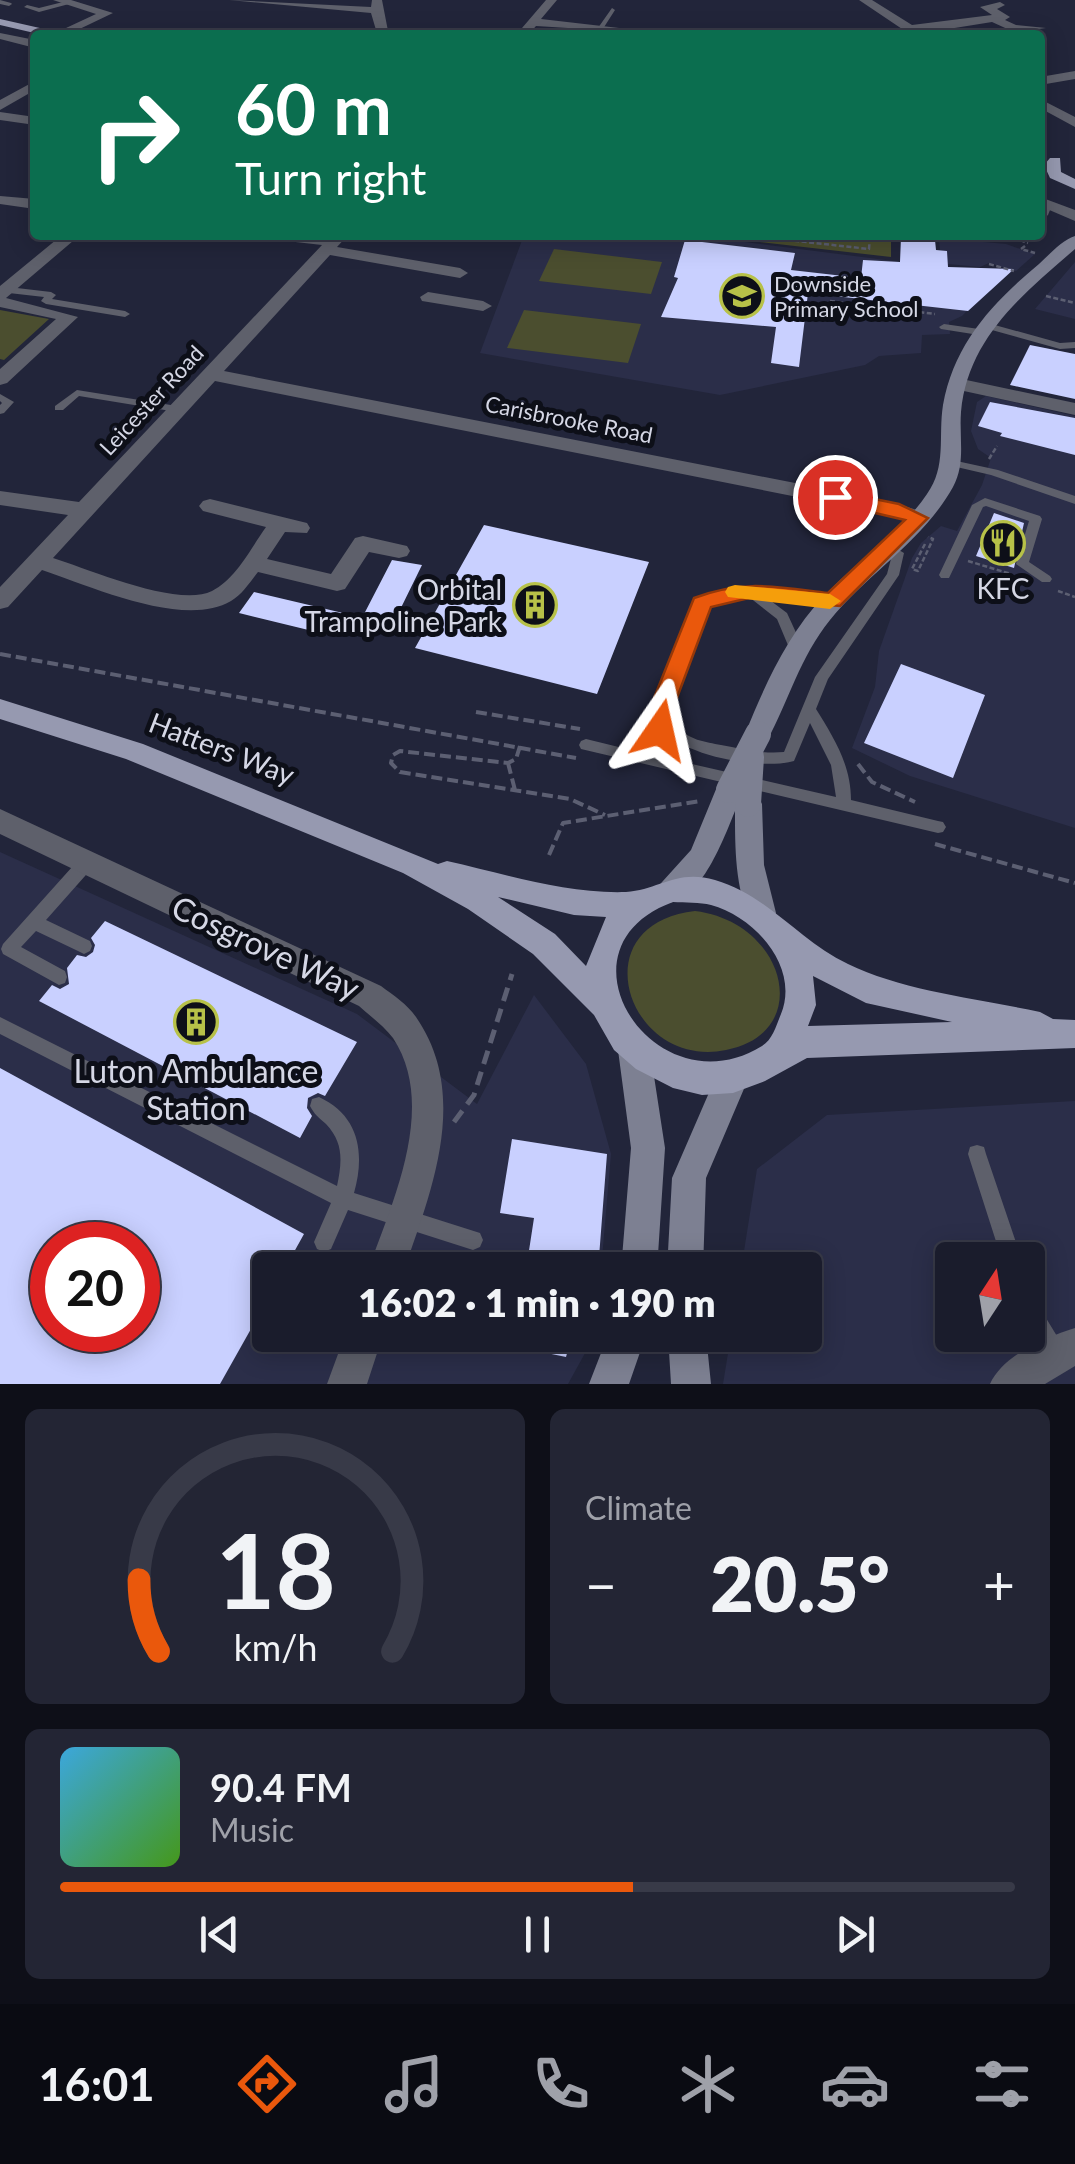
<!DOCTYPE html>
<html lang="en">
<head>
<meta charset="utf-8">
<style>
	:root { --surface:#1a1c2c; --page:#232534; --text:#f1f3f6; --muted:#9fa1a9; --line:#383a48; --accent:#ea580c }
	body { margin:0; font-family:Lato,sans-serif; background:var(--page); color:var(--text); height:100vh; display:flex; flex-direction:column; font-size:38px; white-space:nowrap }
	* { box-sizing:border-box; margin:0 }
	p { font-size:32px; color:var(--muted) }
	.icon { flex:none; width:55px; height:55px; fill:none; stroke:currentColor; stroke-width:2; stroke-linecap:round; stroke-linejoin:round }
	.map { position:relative; height:1384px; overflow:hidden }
	.details { display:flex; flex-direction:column; gap:25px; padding:25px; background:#0e0f18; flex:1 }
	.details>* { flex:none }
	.hud { position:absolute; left:30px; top:30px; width:1015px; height:210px; border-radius:10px; box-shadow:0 5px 25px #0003,0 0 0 2px var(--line); background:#0b6e4f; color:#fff; overflow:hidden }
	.needle { width:65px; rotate:12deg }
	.fabs { position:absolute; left:935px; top:1242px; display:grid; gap:20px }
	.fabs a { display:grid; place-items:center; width:110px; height:110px; border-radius:10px; background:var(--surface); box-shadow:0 5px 25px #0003,0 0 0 2px var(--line); font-size:50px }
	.speed { position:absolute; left:30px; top:1222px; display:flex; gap:20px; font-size:50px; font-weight:700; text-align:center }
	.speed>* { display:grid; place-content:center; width:130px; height:130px; border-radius:50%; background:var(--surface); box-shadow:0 5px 25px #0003,0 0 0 2px var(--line); line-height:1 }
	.speed .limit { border:15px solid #d22; background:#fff; color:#111 }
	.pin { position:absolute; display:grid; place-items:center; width:85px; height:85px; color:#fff; margin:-42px; border:5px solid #fff; border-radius:50%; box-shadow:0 2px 10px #0007 }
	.me { position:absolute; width:110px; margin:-55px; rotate:11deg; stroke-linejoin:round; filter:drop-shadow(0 0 8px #0008) }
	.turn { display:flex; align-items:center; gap:35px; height:210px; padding:0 40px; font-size:45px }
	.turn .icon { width:130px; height:130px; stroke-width:2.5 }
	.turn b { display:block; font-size:70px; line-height:85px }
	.big { font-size:75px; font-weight:800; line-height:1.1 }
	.details .card { flex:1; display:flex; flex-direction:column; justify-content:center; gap:15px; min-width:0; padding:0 35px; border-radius:15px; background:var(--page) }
	.details .dial { align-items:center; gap:0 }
	.dial svg { height:260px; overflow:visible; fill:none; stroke:var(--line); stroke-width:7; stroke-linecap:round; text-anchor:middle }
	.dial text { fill:var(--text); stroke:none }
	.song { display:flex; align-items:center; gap:30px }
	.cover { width:120px; height:120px; border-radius:15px; background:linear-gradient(135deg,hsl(200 70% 55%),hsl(100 70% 35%)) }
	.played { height:10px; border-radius:5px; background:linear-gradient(90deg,var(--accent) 60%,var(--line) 60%) }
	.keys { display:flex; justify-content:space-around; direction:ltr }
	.heat { display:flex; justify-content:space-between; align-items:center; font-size:55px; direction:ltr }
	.details .tiles { flex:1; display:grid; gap:25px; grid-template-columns:1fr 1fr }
	.card:last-child { grid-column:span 2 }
	.trip { position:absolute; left:252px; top:1252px; width:570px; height:100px; border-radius:10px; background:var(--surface); box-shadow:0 5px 25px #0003,0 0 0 2px var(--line); font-weight:800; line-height:100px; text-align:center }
	.menu { display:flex; height:160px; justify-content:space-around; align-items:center; background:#0a0b12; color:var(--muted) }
	.menu .icon { width:70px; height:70px }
	.menu .active { color:var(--accent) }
	.menu b { font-size:45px; color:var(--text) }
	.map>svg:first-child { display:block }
	.built { fill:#2b2e49; fill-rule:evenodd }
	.green { fill:#4b4e2f }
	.building { fill:#c9d0ff; fill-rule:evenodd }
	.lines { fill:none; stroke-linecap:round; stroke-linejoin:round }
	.path-far2 { stroke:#5c5f72; stroke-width:2.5; stroke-dasharray:5 2.5; stroke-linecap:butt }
	.path-far1 { stroke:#5c5f72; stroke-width:4; stroke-dasharray:11 5; stroke-linecap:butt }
	.path { stroke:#5c5f72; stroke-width:5; stroke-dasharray:14 8; stroke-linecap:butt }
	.lane { fill:#5e606b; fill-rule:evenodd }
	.street { fill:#5e606b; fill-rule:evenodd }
	.secondary { fill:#7d8092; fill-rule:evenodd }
	.primary { fill:#9699b0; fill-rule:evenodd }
	.secondary-bridge { stroke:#7d8092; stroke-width:26 }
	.route { fill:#ea580c; stroke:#983908; stroke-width:2.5 }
	.slow { fill:#f59e0b }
	.labels { text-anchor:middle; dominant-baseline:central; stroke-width:10; stroke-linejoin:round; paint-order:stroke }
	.far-poi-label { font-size:22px; fill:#d5d7e5; stroke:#0d0f18; text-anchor:start }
	.far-street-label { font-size:22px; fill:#d5d7e5; stroke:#0d0f18 }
	.poi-label { font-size:28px; fill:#d5d7e5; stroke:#0d0f18 }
	.street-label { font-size:28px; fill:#d5d7e5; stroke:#0d0f18 }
	.near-street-label { font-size:32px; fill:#d5d7e5; stroke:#0d0f18 }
	.near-poi-label { font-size:32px; fill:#d5d7e5; stroke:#0d0f18 }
</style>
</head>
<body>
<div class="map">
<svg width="1075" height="1384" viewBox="0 0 1075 1384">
	<rect width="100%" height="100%" fill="#22253a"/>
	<path class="built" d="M524,235H691L1002,275L962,316L949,322L950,334L922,335L921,353L879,356L865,365L720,395L480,353Z
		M939,238L1006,244L1035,254L1016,271L989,263L980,267L948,264L947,252L940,250Z
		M1075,262V319L1035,309Z
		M986,396L1075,416V828L910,776L852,748L875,687L879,651L912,558L921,543L941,526L957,531L982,485L991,458L978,449L971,431L977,402Z
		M0,852L357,1014L477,1104L534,995L586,1064L611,1154L601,1270H270V1335H595L568,1384H0ZM52,1245H138V1330H52Z
		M1075,1101V1384H723L731,1335H805V1270H741L757,1169L827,1115ZM952,1260H1028V1335H952Z"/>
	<path class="green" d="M699,235H891V257Z
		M554,249L662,262L651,294L539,281Z
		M0,310L49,319L4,360L0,359Z
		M524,310L641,324L628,363L507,348Z
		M695,911C786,922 815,1033 726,1050C628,1070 579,924 695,911Z"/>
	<path class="building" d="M901,237L935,240L936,250L947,251L948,267L1014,269L968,311L808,293L799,367L771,363L776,327L661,317L678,278L674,277L685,240L795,253L791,270L861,278L863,260L900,262Z
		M1030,345L1075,354V399L1010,385Z
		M990,402L1075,418V455L1000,436L1002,433L978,426Z
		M994,513L1024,523L1014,568L976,556Z
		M484,525L649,562L597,694L415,648Z
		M392,560L422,565L394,622L363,616Z
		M254,592L343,613L329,635L239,613Z
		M901,664L985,695L953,778L864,743Z
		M105,921L357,1042L325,1096L318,1093L308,1098L307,1108L312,1116L300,1138L39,1001L52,985L60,989L69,984L67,968L77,955L86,957L93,952L95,945L91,938Z
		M0,1068L304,1234L284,1270H270V1295L220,1384H0ZM52,1245H138V1330H52Z
		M512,1139L607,1154L598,1270H526L534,1218L500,1213Z
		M499,1335H572L566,1357L498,1343Z"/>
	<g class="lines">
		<path class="path-far2" d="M742,235L869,249L870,235
			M1006,235L1028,243
			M1025,246L1021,249L1035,253
			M989,264L1014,271
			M1046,296L1075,303
			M830,301L935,314
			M989,459L997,446
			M925,544L912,569L918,571L933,539L928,537
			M968,561L1011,574
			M1058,591L1075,597"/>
		<path class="path-far1" d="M0,654L576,758
			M476,712L580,729
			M520,746L516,759L508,763L400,751L393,755L391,763L400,772L570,799L605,815
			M508,763L515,790
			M858,764L872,782L915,802
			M935,844L1075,883
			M549,855L563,823L700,801"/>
		<path class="path" d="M454,1122L474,1095L512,974"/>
		<path class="lane" d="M0,0L11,3L12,4L9,6L0,4Z
			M67,1L69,4L39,12L24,7L27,5L39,8Z
			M612,8L615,10L599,35H593Z
			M1045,203L1052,205L1048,215L1044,218L1040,215Z
			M0,286L51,292L56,295L52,299L125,311L130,314L125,317L46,304L41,301L44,297L0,292Z
			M984,322L1060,343L1075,342V348L1060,349L981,327L979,325Z
			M944,324L979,329L984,332L979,335L941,329L939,327Z
			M77,390L177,406L182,409L177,412L79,396L63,410H55V406Z
			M0,394L14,402L4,413L0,414V405L2,403L0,401Z
			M952,460L998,470L1075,496V504L991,475L948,465L946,463Z
			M985,498L1040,516L1042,519L1029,562L1050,576L1052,579L1050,582H1042L1016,564L1029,521L986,506L983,507L949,578H941L939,575L972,505Z
			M887,543L904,553L899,575L828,679L816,709C834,738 851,765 851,800L938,821L943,822L946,827L943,832L938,833L581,749L579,745L581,741L586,739L635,751L643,735L661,722C653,688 680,630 697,600C745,581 783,593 832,597L838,601L832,605L767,598L787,613L804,650L797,655L790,650L777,619L749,597L720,601L707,606C694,630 661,703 678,726C687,740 706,742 721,745C742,749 762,754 784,752L815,677L887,574L892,555L881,547ZM810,723L831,765L836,797L648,754L653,743L667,733C689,757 763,770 794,761Z
			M87,855L93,857L95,862L93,867L46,920L90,941L92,946L90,951L84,954L78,951L36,931L21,947L65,971L67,977L65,983L59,985L3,954L1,949L3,944L81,857Z
			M0,1017L337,1186C342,1162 344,1143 326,1124C319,1118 314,1114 310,1106L312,1099L319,1097C360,1116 365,1154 354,1193L480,1233L483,1240L480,1247L473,1250L348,1210L331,1249L324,1252L317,1249L314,1242L331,1203L0,1034Z
			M977,1145L984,1147L986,1154L1022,1260H1002L968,1154L970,1147Z
			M1028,1297L1035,1300L1063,1346L1067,1353L1063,1360L1056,1364L1049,1360L1028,1326Z"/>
		<path class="street" d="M53,0H71L113,13L67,35H51L96,14Z
			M229,0L371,7L372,0H382L388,31L385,35H372L376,30L371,13Z
			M546,0H557L541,19L680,35L536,26L528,35H516Z
			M859,0H872L912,25L992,15L980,7L1000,2L1005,5L997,9L1010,17L1005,20L1016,25L1046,28L1014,32L992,22L911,35Z
			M0,33L35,40V48L0,39Z
			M1075,71V79L1040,85V77Z
			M35,81V90L0,110V100Z
			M1040,99L1075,117V127L1040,108Z
			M0,112L35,117V125L0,120Z
			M0,196L35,199V209L0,204Z
			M1040,197L1075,210V221L1040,206Z
			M62,235H80L6,298L78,317L7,383L0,385V369L56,319L0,307V286Z
			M270,235H348L337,247L460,268L468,273L460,278L330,255L224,371L892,502L926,513L929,518L918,525L888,515L215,381L53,558C89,569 177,608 212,591C236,579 251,548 266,527L203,511L199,506L203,501L210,499L307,523L310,528L307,533L285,532L267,559L331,574L355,538L363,536L407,546L410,551L407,556L399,558L369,552L345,589L337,591L258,572C250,582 242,595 231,601C184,629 90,586 42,570L8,607L0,609V587L68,515L0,505V491L79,502L322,245L278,240Z
			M428,292L483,301L492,306L483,311L422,301L420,297Z
			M957,378L1075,403V415L950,388L948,384Z
			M0,809L381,986C393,995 407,1004 416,1017C470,1095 432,1189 404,1270H368C392,1203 438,1106 393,1038C384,1026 370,1016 359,1006L0,834Z
			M1075,1328V1366L1045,1384H990C1003,1355 1046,1337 1075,1328Z
			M345,1335H383L367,1384H327Z"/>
		<path class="secondary" d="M1075,236V249C1022,295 968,338 961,412C959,438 966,463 953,487C923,541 868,573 830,620C800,657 789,700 767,741H749L745,734C765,685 787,635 824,596C857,561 900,534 927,494C947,466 938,437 943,405C954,344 992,303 1039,264C1050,254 1061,241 1075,236Z
			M729,779L739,782L740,795L758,796L762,804L764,865L776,913L771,922L761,926L751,922C735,888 735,848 735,811C724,838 696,915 658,901L653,892L691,850L719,782Z
			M634,1034L645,1039L650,1050L665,1148L657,1270H621L631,1148L618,1050L623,1039Z
			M733,1061L745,1065L749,1077L706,1178L703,1270H667L672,1178L721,1065Z
			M608,1335H646L629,1384H589Z
			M668,1335H706L711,1384H671Z"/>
		<path class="primary" d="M0,19L62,33L64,35H43L0,25Z
			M1050,158H1060L1061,172L1075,179V189L1050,178L1044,165Z
			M0,699L143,744L438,864L447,861C505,874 566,894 626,892C659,890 676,869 715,880C769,896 799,941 848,964C903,991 980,999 1040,1012L1053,1019L1075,1020V1048L807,1058L765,1081L733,1093L702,1095L673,1088L636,1069L614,1050L594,1015L533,954L468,909L403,873L126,759L0,719ZM498,897L574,915L606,917L586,966L555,934ZM673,902C685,903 700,902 711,905C755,917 800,967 781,1014C776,1026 773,1039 762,1046C655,1112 547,948 673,902ZM813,976L866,1003L952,1022L808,1026L816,1005Z"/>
		<path class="secondary-bridge" d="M729,790L758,734
			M748,804L751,757"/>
	</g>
	<path class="route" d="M835,491L899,504L928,518L840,606L749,598L711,607L675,703L680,724L669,736H652L649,730L656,721L652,703L694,598C743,579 777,587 828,593L905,520L828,502V493Z"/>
	<path class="slow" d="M735,585L830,594L841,601L830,609L728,597L725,592L728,587Z"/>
	<defs>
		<g id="school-ring" transform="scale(2.25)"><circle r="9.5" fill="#0d0f18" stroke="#b7c148" stroke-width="1.5"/><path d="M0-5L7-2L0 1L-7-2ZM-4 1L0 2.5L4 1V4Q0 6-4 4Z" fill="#b7c148"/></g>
		<g id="restaurant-ring" transform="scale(2.25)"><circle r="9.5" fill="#0d0f18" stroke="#b7c148" stroke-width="1.5"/><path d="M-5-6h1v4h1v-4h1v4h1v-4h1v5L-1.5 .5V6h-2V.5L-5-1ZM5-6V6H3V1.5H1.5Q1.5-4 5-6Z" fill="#b7c148"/></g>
		<g id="building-ring" transform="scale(2.25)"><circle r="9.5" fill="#0d0f18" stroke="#b7c148" stroke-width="1.5"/><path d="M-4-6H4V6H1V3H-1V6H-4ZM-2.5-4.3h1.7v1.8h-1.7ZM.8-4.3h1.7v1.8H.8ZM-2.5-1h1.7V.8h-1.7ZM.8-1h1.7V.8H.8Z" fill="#b7c148"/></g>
	</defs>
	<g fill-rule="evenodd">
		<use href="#school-ring" x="742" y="296"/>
		<use href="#restaurant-ring" x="1003" y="543"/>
		<use href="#building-ring" x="535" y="605"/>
		<use href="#building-ring" x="196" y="1022"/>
	</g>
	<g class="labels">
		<g class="far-poi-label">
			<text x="774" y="283">Downside<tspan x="774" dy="25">Primary School</tspan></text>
		</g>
		<g class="far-street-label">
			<text transform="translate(151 400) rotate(-47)">Leicester Road</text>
			<text transform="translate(569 419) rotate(11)">Carisbrooke Road</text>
		</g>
		<g class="poi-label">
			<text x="1003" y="588">KFC</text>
			<text x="502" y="589" text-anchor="end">Orbital<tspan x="502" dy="32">Trampoline Park</tspan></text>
		</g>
		<g class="street-label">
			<text transform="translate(222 748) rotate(21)">Hatters Way</text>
		</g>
		<g class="near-street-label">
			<text transform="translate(266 947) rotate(25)">Cosgrove Way</text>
		</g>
		<g class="near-poi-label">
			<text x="196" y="1070">Luton Ambulance<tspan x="196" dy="37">Station</tspan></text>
		</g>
	</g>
</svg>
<div class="fabs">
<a><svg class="needle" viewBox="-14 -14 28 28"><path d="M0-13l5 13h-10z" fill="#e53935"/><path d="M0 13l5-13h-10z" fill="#9fa1a9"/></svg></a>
</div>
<div class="speed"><div class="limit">20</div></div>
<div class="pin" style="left:835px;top:497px;background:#d93025"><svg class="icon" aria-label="arrive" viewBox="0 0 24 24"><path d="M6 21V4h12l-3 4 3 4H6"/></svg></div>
<svg class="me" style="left:660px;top:730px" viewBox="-20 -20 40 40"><path d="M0-17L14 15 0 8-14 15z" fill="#ea580c" stroke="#fff" stroke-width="4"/></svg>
<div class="trip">16:02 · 1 min · 190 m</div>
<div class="hud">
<div class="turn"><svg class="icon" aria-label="right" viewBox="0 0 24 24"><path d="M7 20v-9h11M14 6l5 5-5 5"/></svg><div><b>60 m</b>Turn right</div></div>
</div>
</div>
<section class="details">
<div class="tiles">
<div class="card dial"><svg viewBox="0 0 100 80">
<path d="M14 69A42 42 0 1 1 86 69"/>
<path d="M14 69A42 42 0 0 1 8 47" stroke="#ea580c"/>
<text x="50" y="56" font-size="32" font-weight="700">18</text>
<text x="50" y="72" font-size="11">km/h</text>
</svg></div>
<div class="card"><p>Climate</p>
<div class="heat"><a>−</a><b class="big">20.5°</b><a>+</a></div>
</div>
<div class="card">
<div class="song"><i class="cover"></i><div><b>90.4 FM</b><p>Music</p></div></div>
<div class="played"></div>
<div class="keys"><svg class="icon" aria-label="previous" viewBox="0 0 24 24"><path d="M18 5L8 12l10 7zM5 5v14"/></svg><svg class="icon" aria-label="pause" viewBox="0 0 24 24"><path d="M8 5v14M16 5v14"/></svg><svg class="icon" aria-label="next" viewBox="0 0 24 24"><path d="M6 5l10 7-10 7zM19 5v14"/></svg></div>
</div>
</div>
</section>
<nav class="menu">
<b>16:01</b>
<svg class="icon active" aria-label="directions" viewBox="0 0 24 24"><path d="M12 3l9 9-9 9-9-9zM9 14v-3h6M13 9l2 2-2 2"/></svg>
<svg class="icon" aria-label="music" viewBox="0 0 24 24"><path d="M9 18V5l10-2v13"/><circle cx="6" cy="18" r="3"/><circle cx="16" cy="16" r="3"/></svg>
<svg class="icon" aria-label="phone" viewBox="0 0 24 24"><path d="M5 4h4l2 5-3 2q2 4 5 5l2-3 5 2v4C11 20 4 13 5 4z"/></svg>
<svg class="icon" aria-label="climate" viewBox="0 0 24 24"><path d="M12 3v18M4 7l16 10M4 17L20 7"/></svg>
<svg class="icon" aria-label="car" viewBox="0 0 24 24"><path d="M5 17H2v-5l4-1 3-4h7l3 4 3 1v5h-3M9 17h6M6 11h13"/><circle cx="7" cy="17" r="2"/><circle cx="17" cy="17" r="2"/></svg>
<svg class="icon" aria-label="filters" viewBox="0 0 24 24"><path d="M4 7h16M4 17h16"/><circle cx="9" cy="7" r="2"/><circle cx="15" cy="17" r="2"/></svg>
</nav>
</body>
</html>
